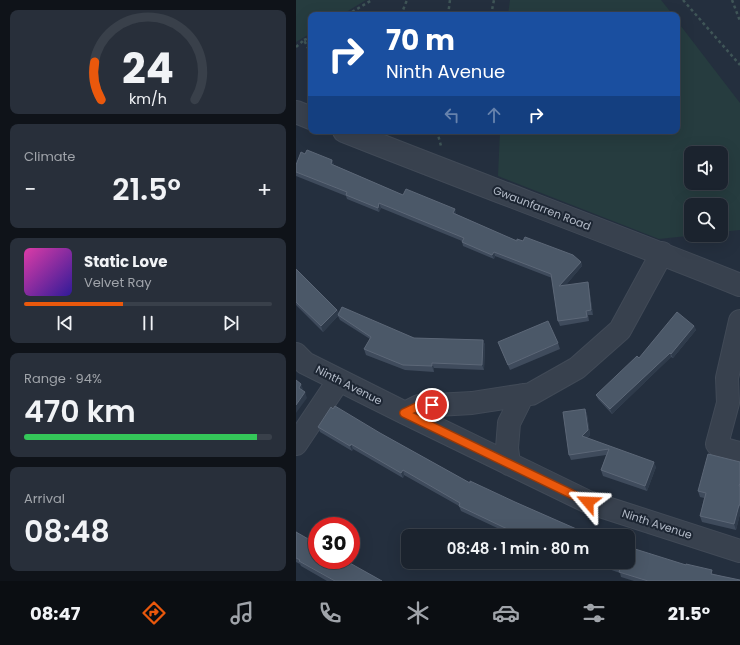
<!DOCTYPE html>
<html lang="en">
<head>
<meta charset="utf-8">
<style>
	:root { --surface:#1b232e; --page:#282f3a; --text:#f1f3f6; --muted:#a0a4aa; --line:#39404a; --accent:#ea580c }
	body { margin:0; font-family:Poppins,sans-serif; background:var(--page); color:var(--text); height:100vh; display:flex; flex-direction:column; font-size:15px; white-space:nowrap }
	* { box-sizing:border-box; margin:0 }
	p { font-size:13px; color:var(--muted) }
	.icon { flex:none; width:22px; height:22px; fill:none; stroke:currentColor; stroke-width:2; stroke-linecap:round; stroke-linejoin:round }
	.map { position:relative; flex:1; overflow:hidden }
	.panel { display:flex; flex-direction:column; gap:10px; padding:10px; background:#0f1319; width:296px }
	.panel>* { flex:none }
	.banner { position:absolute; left:12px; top:12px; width:372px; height:122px; border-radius:8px; box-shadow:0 4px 16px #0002,0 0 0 1px var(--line); background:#1a4fa0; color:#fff; overflow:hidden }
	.buttons { position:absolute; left:388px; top:146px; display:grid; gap:8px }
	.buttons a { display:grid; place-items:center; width:44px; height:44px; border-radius:8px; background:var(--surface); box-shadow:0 4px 16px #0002,0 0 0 1px var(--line); font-size:20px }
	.speed { position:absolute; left:12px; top:517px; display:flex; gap:8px; font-size:20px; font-weight:700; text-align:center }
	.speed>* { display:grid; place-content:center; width:52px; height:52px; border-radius:50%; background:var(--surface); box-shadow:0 4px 16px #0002,0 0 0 1px var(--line); line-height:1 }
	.speed .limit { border:6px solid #d22; background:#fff; color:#111 }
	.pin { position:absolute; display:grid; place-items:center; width:34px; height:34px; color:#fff; margin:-17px; border:2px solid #fff; border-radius:50%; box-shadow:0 1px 4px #0007 }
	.me { position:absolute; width:44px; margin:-22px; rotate:296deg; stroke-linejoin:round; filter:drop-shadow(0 0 3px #0008) }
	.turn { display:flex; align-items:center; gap:14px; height:84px; padding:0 12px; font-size:18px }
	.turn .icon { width:52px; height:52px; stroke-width:2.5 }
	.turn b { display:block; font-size:28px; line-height:34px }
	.lanes { display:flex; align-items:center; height:38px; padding:0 12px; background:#0003; justify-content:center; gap:20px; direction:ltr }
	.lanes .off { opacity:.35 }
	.big { font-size:30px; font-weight:600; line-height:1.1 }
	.panel .card { flex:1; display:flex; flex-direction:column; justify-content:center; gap:6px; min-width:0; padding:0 14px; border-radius:8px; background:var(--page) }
	.panel .dial { align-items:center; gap:0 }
	.dial svg { height:104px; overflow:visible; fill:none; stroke:var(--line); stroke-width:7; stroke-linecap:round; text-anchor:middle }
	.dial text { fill:var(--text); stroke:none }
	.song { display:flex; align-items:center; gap:12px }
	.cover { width:48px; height:48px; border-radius:6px; background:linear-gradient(135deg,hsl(320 70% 55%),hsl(250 70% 35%)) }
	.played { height:4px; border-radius:2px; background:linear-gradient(90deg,var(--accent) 40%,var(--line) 40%) }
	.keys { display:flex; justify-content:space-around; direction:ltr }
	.heat { display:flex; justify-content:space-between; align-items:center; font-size:22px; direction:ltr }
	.charge { height:6px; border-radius:3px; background:linear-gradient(90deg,#34c759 94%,var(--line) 0) }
	.trip { position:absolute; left:105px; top:529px; width:234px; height:40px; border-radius:8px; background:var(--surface); box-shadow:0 4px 16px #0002,0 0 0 1px var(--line); font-weight:600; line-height:40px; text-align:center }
	.dock { display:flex; height:64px; justify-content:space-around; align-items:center; background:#0b0e12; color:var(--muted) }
	.dock .icon { width:28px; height:28px }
	.dock .selected { color:var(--accent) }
	.dock b { font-size:18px; color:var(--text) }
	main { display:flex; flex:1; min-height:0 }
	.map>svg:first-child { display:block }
	.green { fill:#263c3f; fill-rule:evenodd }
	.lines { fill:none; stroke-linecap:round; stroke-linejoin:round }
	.minor-casing { stroke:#414a57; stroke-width:24 }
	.path { stroke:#3f5557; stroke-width:2.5; stroke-dasharray:3 3; stroke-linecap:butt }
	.minor { stroke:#38414e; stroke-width:22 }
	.wall { fill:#3f4b5c }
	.shaded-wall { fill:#2f3b4b }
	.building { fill:#4b5868; stroke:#5c6777 }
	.route-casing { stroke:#983908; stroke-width:10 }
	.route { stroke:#ea580c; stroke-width:7 }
	.labels { text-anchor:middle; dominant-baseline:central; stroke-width:4; stroke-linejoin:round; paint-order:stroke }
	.street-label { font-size:11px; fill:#b4bcc9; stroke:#1d2633 }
</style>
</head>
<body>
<main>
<section class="panel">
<div class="card dial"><svg viewBox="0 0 100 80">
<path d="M14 69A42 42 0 1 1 86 69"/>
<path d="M14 69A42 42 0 0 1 9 40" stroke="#ea580c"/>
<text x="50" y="56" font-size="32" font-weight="700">24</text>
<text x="50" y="72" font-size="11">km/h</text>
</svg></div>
<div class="card"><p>Climate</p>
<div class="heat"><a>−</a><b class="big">21.5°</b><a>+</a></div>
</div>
<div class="card">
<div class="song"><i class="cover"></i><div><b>Static Love</b><p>Velvet Ray</p></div></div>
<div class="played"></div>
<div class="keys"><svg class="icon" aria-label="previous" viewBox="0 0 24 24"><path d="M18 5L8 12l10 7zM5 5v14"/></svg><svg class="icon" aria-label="pause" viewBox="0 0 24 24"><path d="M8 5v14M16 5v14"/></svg><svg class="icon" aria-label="next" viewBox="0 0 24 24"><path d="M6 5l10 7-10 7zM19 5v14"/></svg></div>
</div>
<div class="card"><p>Range · 94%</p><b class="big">470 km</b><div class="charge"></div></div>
<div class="card"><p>Arrival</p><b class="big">08:48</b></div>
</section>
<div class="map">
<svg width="444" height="581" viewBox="0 0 444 581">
	<rect width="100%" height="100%" fill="#242f3e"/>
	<path class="green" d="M0,0H70L45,15H15V33L0,42Z
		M214,0H365L377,15H212Z
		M381,21L444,103V230L425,232V205H395V235H401L363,239L202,176L204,131H381ZM395,153H425V183H395Z"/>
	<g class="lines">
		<g class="minor-casing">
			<path id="minor" d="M0,112L15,118
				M48,131C179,183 312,232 444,285
				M444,321L431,378L432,403L421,444C426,450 436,451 444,453
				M0,354L9,363L109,413L292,502L444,551
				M109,413L123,406L176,403L235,394L281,368L324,330L366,253
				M0,444L43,380
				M213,464L211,448L213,423L227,395"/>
		</g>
		<path class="path" d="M387,0L444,65
			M436,0L444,21
			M51,15L76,0
			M105,15L111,0
			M152,15L154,0
			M195,15L198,0
			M8,40L15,37
			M0,47L8,40L13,50H15
			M141,131L145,146"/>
		<use href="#minor" class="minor"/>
	</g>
	<path class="wall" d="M9,154L36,160L38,165L107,195L160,213V214L221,241L285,262L286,266L269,286L292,282L293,287L297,315H292L293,321L264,326L262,321L256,278L199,256L198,259L167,246L166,241L85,208L83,212L51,199L50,196L0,176V165Z
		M0,269L41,310L43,313L118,338L187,340L189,345L188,370L138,368V372L109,370L70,355L68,349L74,339L44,320L42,316L27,332L0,305Z
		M398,326L400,330L377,358L375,357L316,414L302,399L300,395L343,358Z
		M262,343L264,349L214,370L204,347Z
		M289,409L291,414L294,435L291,438L360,467L351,491L307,476L305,470L310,455L275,460L273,455Z
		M22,427L84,433L174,483L285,531L299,536H218L165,511L163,506L108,475L107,478L57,449L56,451L24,432Z
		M444,462V514L440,530L406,522L404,516L408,498L404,497L402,491Z
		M0,531L1,533L52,561L53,563L86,581H31L5,566L4,564L0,562Z
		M338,550L418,574L444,581H338L325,577L324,573L293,562H332Z"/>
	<path class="shaded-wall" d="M36,160L38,165L36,169L35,164Z
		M83,203L85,208L83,212L82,208Z
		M159,209L160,213L158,217L157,213Z
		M198,252L199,256L198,259L196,255Z
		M285,262L286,266L265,291L263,286Z
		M292,282L293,287L297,315L295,310Z
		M41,310L43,315H42V316L27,332L25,326Z
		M398,326L400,330L377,358L375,354Z
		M187,340L189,345L188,370L186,365Z
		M374,353L375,357L316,414L314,409Z
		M136,363L138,368V372L136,366Z
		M5,384L7,389L4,393L3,388Z
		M9,392L11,398L0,413V405Z
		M289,409L291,414L294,435L287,441L286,436Z
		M55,444L57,449L56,451L54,446Z
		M358,462L360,467L351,491L349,486Z
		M107,470L108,475L107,478L105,473Z
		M443,505L444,508V514L440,530L438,524Z"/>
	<path class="building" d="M11,150L36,160L35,164L107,195L110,189L159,209L157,213L221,241V239L227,241L229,237L277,255L285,262L263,286L292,282L295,310L290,311L291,317L262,321L255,274L198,252L196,255L166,242L168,238L83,203L82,208L50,195L51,192L0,172V165L5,152L9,154Z
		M0,269L41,310L25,326L0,302Z
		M46,307L118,338L187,340L186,365L136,363V366L107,365L68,349L75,337L42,315Z
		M381,312L398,326L375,354L374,353L314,409L300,395L341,356L343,358Z
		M252,321L262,343L212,365L202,342Z
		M0,380L5,384L3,388L9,392L0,405Z
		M39,406L84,433L174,483V481L219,502L285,531L299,536H226L163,506L164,503L107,470L105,473L55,444L54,446L22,427L35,407L37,409Z
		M289,409L292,430L286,436L358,462L349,486L305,470L313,449L273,455L267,412Z
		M412,454L444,462V483L443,486H444V505H443L438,524L404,516L410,493L402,491Z
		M0,532L21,544V560H51L52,561V562L86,581H39L3,561L4,560L0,558Z
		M332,548L338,550L339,549L390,565V564L416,570L415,574L444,580V581H352L323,572L324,569L305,562H332Z"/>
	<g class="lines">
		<g class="route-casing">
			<path id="route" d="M136,405L123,406L108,413L292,502"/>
		</g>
		<use href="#route" class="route"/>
	</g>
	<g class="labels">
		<g class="street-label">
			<text transform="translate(246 208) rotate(21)">Gwaunfarren Road</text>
			<text transform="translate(53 385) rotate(27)">Ninth Avenue</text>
			<text transform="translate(361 524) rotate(18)">Ninth Avenue</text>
		</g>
	</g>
</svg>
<div class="buttons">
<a><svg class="icon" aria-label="sound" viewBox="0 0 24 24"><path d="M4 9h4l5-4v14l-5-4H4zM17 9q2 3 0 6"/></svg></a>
<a><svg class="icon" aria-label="search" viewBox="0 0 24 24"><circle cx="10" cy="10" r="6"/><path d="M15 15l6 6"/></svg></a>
</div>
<div class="speed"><div class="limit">30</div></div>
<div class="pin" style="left:136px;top:405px;background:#d93025"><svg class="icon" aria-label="arrive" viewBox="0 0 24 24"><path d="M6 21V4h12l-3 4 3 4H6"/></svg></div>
<svg class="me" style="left:292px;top:502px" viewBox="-20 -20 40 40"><path d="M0-17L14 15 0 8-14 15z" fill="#ea580c" stroke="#fff" stroke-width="4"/></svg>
<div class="trip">08:48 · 1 min · 80 m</div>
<div class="banner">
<div class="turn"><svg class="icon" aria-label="right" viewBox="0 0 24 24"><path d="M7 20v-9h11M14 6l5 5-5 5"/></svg><div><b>70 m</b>Ninth Avenue</div></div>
<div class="lanes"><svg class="icon off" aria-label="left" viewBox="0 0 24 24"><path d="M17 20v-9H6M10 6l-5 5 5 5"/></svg><svg class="icon off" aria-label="ahead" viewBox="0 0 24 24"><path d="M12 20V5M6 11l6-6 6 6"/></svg><svg class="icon" aria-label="right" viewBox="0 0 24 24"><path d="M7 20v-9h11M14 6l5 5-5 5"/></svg></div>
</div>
</div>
</main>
<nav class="dock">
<b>08:47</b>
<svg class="icon selected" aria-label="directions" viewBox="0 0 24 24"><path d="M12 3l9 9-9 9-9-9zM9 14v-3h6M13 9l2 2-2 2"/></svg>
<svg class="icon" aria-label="music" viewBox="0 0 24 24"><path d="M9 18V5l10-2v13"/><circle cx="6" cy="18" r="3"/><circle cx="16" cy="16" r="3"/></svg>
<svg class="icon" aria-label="phone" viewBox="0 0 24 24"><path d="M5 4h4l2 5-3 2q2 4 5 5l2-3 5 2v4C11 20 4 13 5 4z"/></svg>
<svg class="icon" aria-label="climate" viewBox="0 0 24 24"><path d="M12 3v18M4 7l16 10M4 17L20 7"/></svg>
<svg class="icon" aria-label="car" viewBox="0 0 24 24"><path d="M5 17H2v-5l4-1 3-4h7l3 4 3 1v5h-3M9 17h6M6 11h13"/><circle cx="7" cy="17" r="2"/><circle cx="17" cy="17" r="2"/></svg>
<svg class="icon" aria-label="filters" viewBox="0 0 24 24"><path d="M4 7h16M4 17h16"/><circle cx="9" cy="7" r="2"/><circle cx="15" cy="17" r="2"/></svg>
<b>21.5°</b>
</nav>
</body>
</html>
